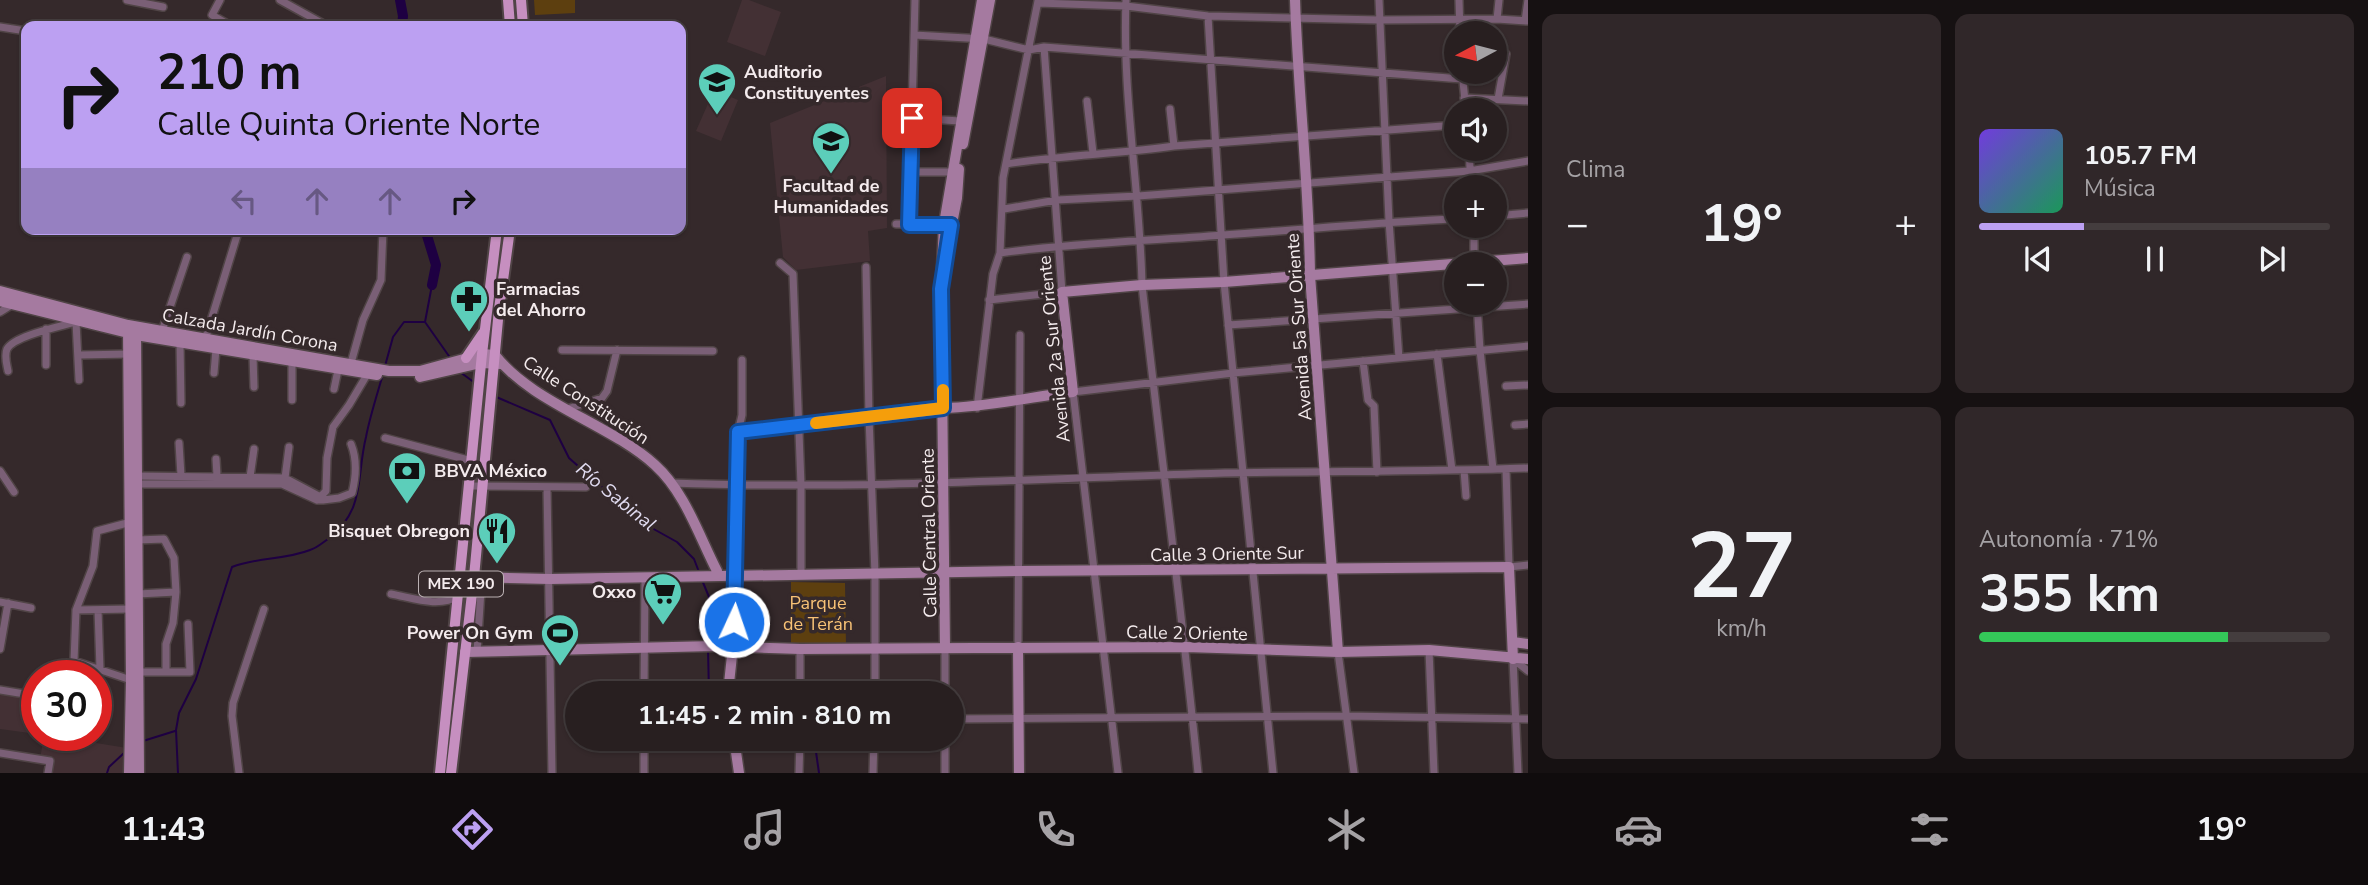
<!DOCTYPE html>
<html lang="es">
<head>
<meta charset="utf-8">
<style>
	:root { --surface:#281f20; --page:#302729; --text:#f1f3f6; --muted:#a5a2a5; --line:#443d3e; --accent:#bca0f2 }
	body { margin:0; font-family:"Nunito Sans",sans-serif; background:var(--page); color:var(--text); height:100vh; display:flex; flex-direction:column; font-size:26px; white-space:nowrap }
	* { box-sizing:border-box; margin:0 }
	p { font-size:23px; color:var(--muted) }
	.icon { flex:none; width:38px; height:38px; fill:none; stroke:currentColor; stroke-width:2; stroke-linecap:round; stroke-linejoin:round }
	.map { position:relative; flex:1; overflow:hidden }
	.panel { display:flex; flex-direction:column; gap:14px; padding:14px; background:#161112; width:840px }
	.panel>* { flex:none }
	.banner { position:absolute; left:21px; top:21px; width:665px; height:214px; border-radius:14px; box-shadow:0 2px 5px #0004,0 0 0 2px var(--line); background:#bca0f2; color:#111; overflow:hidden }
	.needle { width:46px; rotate:263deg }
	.controls { position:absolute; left:1444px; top:21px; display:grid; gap:14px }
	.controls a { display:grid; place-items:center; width:63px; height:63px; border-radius:50%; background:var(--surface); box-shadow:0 2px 5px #0004,0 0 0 2px var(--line); font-size:35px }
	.speed { position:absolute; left:21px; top:660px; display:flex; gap:14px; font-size:35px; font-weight:700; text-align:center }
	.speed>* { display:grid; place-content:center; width:91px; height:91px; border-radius:50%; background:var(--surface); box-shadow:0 2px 5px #0004,0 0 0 2px var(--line); line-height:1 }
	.speed .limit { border:10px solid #d22; background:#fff; color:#111 }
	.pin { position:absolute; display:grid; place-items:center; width:60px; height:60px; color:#fff; margin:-30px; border-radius:14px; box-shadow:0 4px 10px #0006 }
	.me { position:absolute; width:77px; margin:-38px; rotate:3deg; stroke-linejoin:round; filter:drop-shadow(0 0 5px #0008) }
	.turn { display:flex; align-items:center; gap:24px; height:147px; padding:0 21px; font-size:32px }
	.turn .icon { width:91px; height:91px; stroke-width:2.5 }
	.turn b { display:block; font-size:49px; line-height:60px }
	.lanes { display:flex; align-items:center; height:66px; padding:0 21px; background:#0003; justify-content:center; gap:35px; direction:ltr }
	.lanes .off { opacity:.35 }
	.big { font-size:52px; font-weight:700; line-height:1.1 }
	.panel .widget { flex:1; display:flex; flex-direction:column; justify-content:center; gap:10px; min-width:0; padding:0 24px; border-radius:14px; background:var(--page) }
	.panel .dial { align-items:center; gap:0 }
	.dial b { font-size:91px; line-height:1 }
	.song { display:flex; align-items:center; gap:21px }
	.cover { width:84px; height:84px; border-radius:10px; background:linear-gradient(135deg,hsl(260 70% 55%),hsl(150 70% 35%)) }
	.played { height:7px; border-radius:4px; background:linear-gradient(90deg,var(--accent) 30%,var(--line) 30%) }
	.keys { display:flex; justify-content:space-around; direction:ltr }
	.heat { display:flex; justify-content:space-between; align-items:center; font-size:38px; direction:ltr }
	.charge { height:10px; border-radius:5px; background:linear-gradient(90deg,#34c759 71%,var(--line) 0) }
	.panel .tiles { flex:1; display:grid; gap:14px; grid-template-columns:repeat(2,1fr) }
	.trip { position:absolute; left:565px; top:681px; width:399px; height:70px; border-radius:35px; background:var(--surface); box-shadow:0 2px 5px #0004,0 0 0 2px var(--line); font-weight:700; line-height:70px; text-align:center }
	.tab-bar { display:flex; height:112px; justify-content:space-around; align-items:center; background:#100c0d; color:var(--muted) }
	.tab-bar .icon { width:49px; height:49px }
	.tab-bar .on { color:var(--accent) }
	.tab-bar b { font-size:32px; color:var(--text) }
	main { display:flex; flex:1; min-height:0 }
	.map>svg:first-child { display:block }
	.built { fill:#433034 }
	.green { fill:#5d3f0f }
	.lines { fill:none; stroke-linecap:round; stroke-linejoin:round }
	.stream { stroke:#1e0042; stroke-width:2 }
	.river { stroke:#1e0042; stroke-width:10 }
	.street-casing { stroke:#504446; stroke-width:10 }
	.secondary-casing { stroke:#504446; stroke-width:13 }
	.primary-casing { stroke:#504446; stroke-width:14 }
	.street { stroke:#7a5f76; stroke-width:7 }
	.secondary { stroke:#a57aa0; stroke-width:10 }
	.primary { stroke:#c68fc0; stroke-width:10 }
	.route-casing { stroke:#114b97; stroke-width:18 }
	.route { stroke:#1a73e8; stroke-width:12 }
	.slow { stroke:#f59e0b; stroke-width:12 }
	.labels { text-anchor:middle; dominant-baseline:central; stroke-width:7; stroke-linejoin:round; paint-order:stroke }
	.shield { fill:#35292b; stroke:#bbb1b3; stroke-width:2 }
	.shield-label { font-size:16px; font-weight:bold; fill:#f4ebed }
	.poi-label { font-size:18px; font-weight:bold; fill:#f4ebed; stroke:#35292b; text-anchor:start }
	.street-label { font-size:18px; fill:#f4ebed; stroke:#35292b }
	.park-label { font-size:18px; fill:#f8c276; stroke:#35292b }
	.water-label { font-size:19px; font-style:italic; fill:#e1dcf1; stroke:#35292b }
</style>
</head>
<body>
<main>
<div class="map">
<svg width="1528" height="773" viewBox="0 0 1528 773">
	<rect width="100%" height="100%" fill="#35292b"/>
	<path class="built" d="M742,0H749L781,12L765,56L727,42Z
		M886,76L887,228L868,231L870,261L796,270L783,257L770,123Z
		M714,90L738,100L721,141L696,131Z
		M0,691L37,697V734L0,729Z
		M96,718L104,720L96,743L127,748V773H48L50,762L40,759L44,736L42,735H96Z"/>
	<path class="green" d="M534,0H575V13L535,15Z
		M791,582L845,583L846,646L791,644Z"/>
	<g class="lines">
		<path class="stream" d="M432,285L425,322L451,359
			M385,366L393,337L404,322H425
			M460,372L475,383
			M494,396L550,420L569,458L641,522L677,542L694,559L699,572
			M702,580L709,597L711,622L708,643
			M708,649L709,693
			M814,738L819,773
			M143,741L175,731
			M107,773L109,767L124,753
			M178,773L176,730L179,713L196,679L232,567C257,557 285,560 310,550C317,548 322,543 328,539C366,510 356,477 366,437C370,416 377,395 383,374"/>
		<path class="river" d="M400,0L403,16L402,26
			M425,229L436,265L432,285"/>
		<g class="street-casing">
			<path id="street" d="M127,0L163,7
				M220,0L212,15L231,26
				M280,0L327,26
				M1126,0C1122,95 1140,190 1142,285C1160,448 1182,610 1198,773
				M1379,0L1389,221L1399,358
				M1459,0L1460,33
				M1038,3L1126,6L1208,16L1379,20L1497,19L1528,21
				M1208,16L1224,282L1273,773
				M1497,19L1499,0
				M1525,21L1528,0
				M0,27L26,31
				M914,35L984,39L1029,50L1044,47L1462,79
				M1462,72L1466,110
				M1464,98L1528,101
				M1498,99L1506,54
				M1087,101L1093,153
				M1170,109L1174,146
				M912,118L960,121
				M1469,149L1471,187
				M1006,164C1062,155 1118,154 1174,146L1456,125
				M910,172H954
				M1004,209L1057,200L1138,196L1469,171L1528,161
				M1494,216L1528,213
				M896,224H947
				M909,225L915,0
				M1474,226V264
				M1000,253C1074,243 1148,241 1223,235C1300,230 1378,222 1456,219
				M780,263L793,274L801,485V573
				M866,267L869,417L875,574V693
				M989,300L1062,292L1044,47
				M1477,303L1480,350L1493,469
				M0,312L13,304
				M76,322L79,380
				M1228,325L1528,304
				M46,329V365
				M162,331L187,257
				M205,340L239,229
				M180,343L181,403
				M562,350L713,351
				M1437,354L1452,470
				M79,355L129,354
				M253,356L254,387
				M1363,361L1368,400L1374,406L1377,472
				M292,362V400
				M351,363L363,320L381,280L383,229
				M8,371C7,365 4,356 7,349C15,335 64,326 79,321
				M214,373L216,349
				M1506,386L1528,385
				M334,389L338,370
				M977,408L993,274L1000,253L1003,178L1038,1
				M567,409L602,398L607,391L617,350
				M1515,425L1528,424
				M738,432L944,408
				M385,438L472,461
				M179,443L181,476
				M216,459L217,476
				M1506,469L1509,567L1528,565
				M1464,470L1466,496
				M0,471L14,492
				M137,476L285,478L317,495
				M250,477L254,449
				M285,478L289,447
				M672,483C835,489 999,481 1163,475C1285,470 1406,473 1528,468
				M137,484H282L317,500H323L339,498L352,493C356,477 357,459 351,444
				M469,486L586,487
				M547,488L552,773
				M317,500L326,491L327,458L333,427L349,405L368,373
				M137,540L164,539L174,558L176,592L173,623L166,644V671
				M474,577L479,582L481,590L477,652
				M138,594L176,592
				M391,594C413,598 439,608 458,596
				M0,602L31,608
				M76,610L130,609
				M98,610L100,669
				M733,646L738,432L742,415V360
				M1018,647L1020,335
				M0,649L8,603
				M800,649V693
				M1429,650L1434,773
				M1338,652L1354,773
				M1513,659L1518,773
				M1513,659L1528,671
				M138,672H190L188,624
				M131,680L74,661L76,610L93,566L97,531L131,522
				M0,690L37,696
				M644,693L645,577
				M945,693V647
				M952,719L1346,716L1528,719
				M644,738V773
				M0,753L50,761L48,773
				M239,773L232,716L233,703L264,609
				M799,773L800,738
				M873,773L874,738
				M945,773V738
				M1118,773L1073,392L1233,373L1528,346"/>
		</g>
		<g class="secondary-casing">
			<path id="secondary" d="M1295,0C1298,92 1309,183 1310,275L1338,652
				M963,144L990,0
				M948,244L957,198L959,169
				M0,291L128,325L389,371H420L482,354L495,355C532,403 610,424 655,465C685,492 699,536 717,571
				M0,301L136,335L377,375
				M128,329L131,680L129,773
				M136,330L139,773
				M420,377L481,363L501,364
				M944,408C987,407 1029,397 1073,392L1062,292L1142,285L1224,282L1528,258
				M474,577L550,579L1019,571L1509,567L1513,659
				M1513,642L1528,644
				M945,647L941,289L944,224L982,0
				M1018,647L1019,773
				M465,652L714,646L800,649L1186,647L1338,652L1429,650L1528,659
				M728,693L733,646
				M734,738L739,773"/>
		</g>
		<g class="primary-casing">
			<path id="primary" d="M508,0L510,26
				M521,0L523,26
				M466,358L483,333
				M440,773L482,354L497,229
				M451,773L474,577L499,309L510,229"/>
		</g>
		<use href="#street" class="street"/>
		<use href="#secondary" class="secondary"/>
		<use href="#primary" class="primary"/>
	</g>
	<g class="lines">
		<g class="route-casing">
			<path id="route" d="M734,622L738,432L943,408L941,289L951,225H909L912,118"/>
		</g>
		<use href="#route" class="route"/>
		<path class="slow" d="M816,423L943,408V390"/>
	</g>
	<defs>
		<g id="university-pin" transform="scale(2.0125)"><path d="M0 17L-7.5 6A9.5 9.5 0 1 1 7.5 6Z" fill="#5cceba" stroke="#35292b"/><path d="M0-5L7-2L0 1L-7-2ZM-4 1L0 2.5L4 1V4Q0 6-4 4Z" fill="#111"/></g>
		<g id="school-pin" transform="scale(2.0125)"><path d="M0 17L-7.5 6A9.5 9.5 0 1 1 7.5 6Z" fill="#5cceba" stroke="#35292b"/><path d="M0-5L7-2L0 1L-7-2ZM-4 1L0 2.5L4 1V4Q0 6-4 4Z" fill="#111"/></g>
		<g id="pharmacy-pin" transform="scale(2.0125)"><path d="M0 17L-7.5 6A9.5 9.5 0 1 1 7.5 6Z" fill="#5cceba" stroke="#35292b"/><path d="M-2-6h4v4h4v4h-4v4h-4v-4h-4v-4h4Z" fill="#111"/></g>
		<g id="bank-pin" transform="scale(2.0125)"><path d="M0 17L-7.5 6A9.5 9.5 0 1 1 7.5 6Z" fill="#5cceba" stroke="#35292b"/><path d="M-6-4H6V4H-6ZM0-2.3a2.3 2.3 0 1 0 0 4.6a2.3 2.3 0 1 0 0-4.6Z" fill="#111"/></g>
		<g id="restaurant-pin" transform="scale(2.0125)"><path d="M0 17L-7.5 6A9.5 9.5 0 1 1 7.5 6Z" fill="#5cceba" stroke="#35292b"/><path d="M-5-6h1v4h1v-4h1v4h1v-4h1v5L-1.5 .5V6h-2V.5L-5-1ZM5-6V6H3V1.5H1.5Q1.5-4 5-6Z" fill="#111"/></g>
		<g id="supermarket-pin" transform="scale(2.0125)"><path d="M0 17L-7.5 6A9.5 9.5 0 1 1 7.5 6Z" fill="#5cceba" stroke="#35292b"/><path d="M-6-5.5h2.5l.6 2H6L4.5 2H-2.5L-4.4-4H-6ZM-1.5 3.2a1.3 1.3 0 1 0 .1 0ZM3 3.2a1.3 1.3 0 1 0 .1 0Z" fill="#111"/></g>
		<g id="stadium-pin" transform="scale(2.0125)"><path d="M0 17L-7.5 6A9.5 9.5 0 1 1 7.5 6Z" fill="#5cceba" stroke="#35292b"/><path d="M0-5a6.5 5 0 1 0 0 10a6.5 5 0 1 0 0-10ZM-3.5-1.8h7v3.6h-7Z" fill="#111"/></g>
	</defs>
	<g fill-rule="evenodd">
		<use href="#university-pin" x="717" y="82"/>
		<use href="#school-pin" x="831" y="141"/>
		<use href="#pharmacy-pin" x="469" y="299"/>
		<use href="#bank-pin" x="407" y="471"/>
		<use href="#restaurant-pin" x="497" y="531"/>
		<use href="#supermarket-pin" x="663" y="592"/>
		<use href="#stadium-pin" x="560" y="633"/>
	</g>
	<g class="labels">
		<rect class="shield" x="419" y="571.5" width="84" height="25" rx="5"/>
		<g class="shield-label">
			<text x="461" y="584">MEX 190</text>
		</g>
		<g class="poi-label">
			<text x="744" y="72">Auditorio<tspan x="744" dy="21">Constituyentes</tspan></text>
			<text x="831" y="186" text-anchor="middle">Facultad de<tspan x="831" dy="21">Humanidades</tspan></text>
			<text x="496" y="289">Farmacias<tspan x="496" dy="21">del Ahorro</tspan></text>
			<text x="434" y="471">BBVA México</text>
			<text x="470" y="531" text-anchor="end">Bisquet Obregon</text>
			<text x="636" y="592" text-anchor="end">Oxxo</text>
			<text x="533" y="633" text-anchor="end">Power On Gym</text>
		</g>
		<g class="street-label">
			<text transform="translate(1299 327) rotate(-94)">Avenida 5a Sur Oriente</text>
			<text transform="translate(250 330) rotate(10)">Calzada Jardín Corona</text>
			<text transform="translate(1054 349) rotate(-96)">Avenida 2a Sur Oriente</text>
			<text transform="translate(586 400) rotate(33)">Calle Constitución</text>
			<text transform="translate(929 533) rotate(-91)">Calle Central Oriente</text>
			<text transform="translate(1227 554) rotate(-1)">Calle 3 Oriente Sur</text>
			<text transform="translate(1187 633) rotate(1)">Calle 2 Oriente</text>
		</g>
		<g class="park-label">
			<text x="818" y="603">Parque<tspan x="818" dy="21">de Terán</tspan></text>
		</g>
		<g class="water-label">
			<text transform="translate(616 497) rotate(39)">Río Sabinal</text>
		</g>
	</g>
</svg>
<div class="controls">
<a><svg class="needle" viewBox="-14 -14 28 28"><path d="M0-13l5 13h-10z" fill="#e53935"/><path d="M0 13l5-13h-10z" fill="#a5a2a5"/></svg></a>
<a><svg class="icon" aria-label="sound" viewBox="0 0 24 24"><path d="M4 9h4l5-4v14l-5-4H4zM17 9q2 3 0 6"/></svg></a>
<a>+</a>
<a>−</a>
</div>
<div class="speed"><div class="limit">30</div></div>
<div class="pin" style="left:912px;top:118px;background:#d93025"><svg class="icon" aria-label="arrive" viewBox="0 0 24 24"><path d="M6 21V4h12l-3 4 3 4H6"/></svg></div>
<svg class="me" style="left:734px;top:622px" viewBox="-20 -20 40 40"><circle r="17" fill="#1a73e8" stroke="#fff" stroke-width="3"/><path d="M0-11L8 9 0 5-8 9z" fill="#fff"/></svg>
<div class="trip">11:45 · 2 min · 810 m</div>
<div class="banner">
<div class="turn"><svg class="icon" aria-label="right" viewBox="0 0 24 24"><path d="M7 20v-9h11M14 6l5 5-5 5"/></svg><div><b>210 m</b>Calle Quinta Oriente Norte</div></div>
<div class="lanes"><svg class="icon off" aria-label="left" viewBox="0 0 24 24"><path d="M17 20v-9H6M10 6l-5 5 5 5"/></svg><svg class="icon off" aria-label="ahead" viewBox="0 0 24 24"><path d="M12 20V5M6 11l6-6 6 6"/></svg><svg class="icon off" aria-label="ahead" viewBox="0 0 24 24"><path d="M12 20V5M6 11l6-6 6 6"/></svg><svg class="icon" aria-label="right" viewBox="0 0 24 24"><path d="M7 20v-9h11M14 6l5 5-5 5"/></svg></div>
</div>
</div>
<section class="panel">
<div class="tiles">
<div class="widget"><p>Clima</p>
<div class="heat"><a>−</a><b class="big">19°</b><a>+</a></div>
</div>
<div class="widget">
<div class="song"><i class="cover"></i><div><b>105.7 FM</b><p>Música</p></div></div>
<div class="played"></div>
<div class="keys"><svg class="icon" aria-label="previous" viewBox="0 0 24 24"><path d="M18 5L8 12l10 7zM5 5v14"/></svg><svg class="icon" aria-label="pause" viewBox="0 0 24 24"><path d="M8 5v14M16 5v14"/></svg><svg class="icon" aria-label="next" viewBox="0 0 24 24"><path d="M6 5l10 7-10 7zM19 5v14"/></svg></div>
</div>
<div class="widget dial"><b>27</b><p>km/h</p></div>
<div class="widget"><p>Autonomía · 71%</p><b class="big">355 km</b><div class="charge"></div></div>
</div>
</section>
</main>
<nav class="tab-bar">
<b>11:43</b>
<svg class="icon on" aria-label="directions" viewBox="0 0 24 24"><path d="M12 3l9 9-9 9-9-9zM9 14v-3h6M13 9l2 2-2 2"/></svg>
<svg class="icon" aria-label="music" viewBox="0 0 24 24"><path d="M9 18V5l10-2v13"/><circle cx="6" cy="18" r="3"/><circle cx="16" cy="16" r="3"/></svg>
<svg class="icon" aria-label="phone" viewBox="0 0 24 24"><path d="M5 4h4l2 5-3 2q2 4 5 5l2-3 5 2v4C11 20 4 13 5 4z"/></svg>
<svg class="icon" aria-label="climate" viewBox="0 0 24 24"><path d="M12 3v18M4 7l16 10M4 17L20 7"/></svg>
<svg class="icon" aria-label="car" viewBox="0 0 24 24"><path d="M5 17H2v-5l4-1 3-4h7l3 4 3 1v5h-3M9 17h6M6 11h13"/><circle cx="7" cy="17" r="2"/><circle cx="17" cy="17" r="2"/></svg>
<svg class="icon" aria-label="filters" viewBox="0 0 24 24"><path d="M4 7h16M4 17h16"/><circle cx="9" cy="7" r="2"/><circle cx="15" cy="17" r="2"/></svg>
<b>19°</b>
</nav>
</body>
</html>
